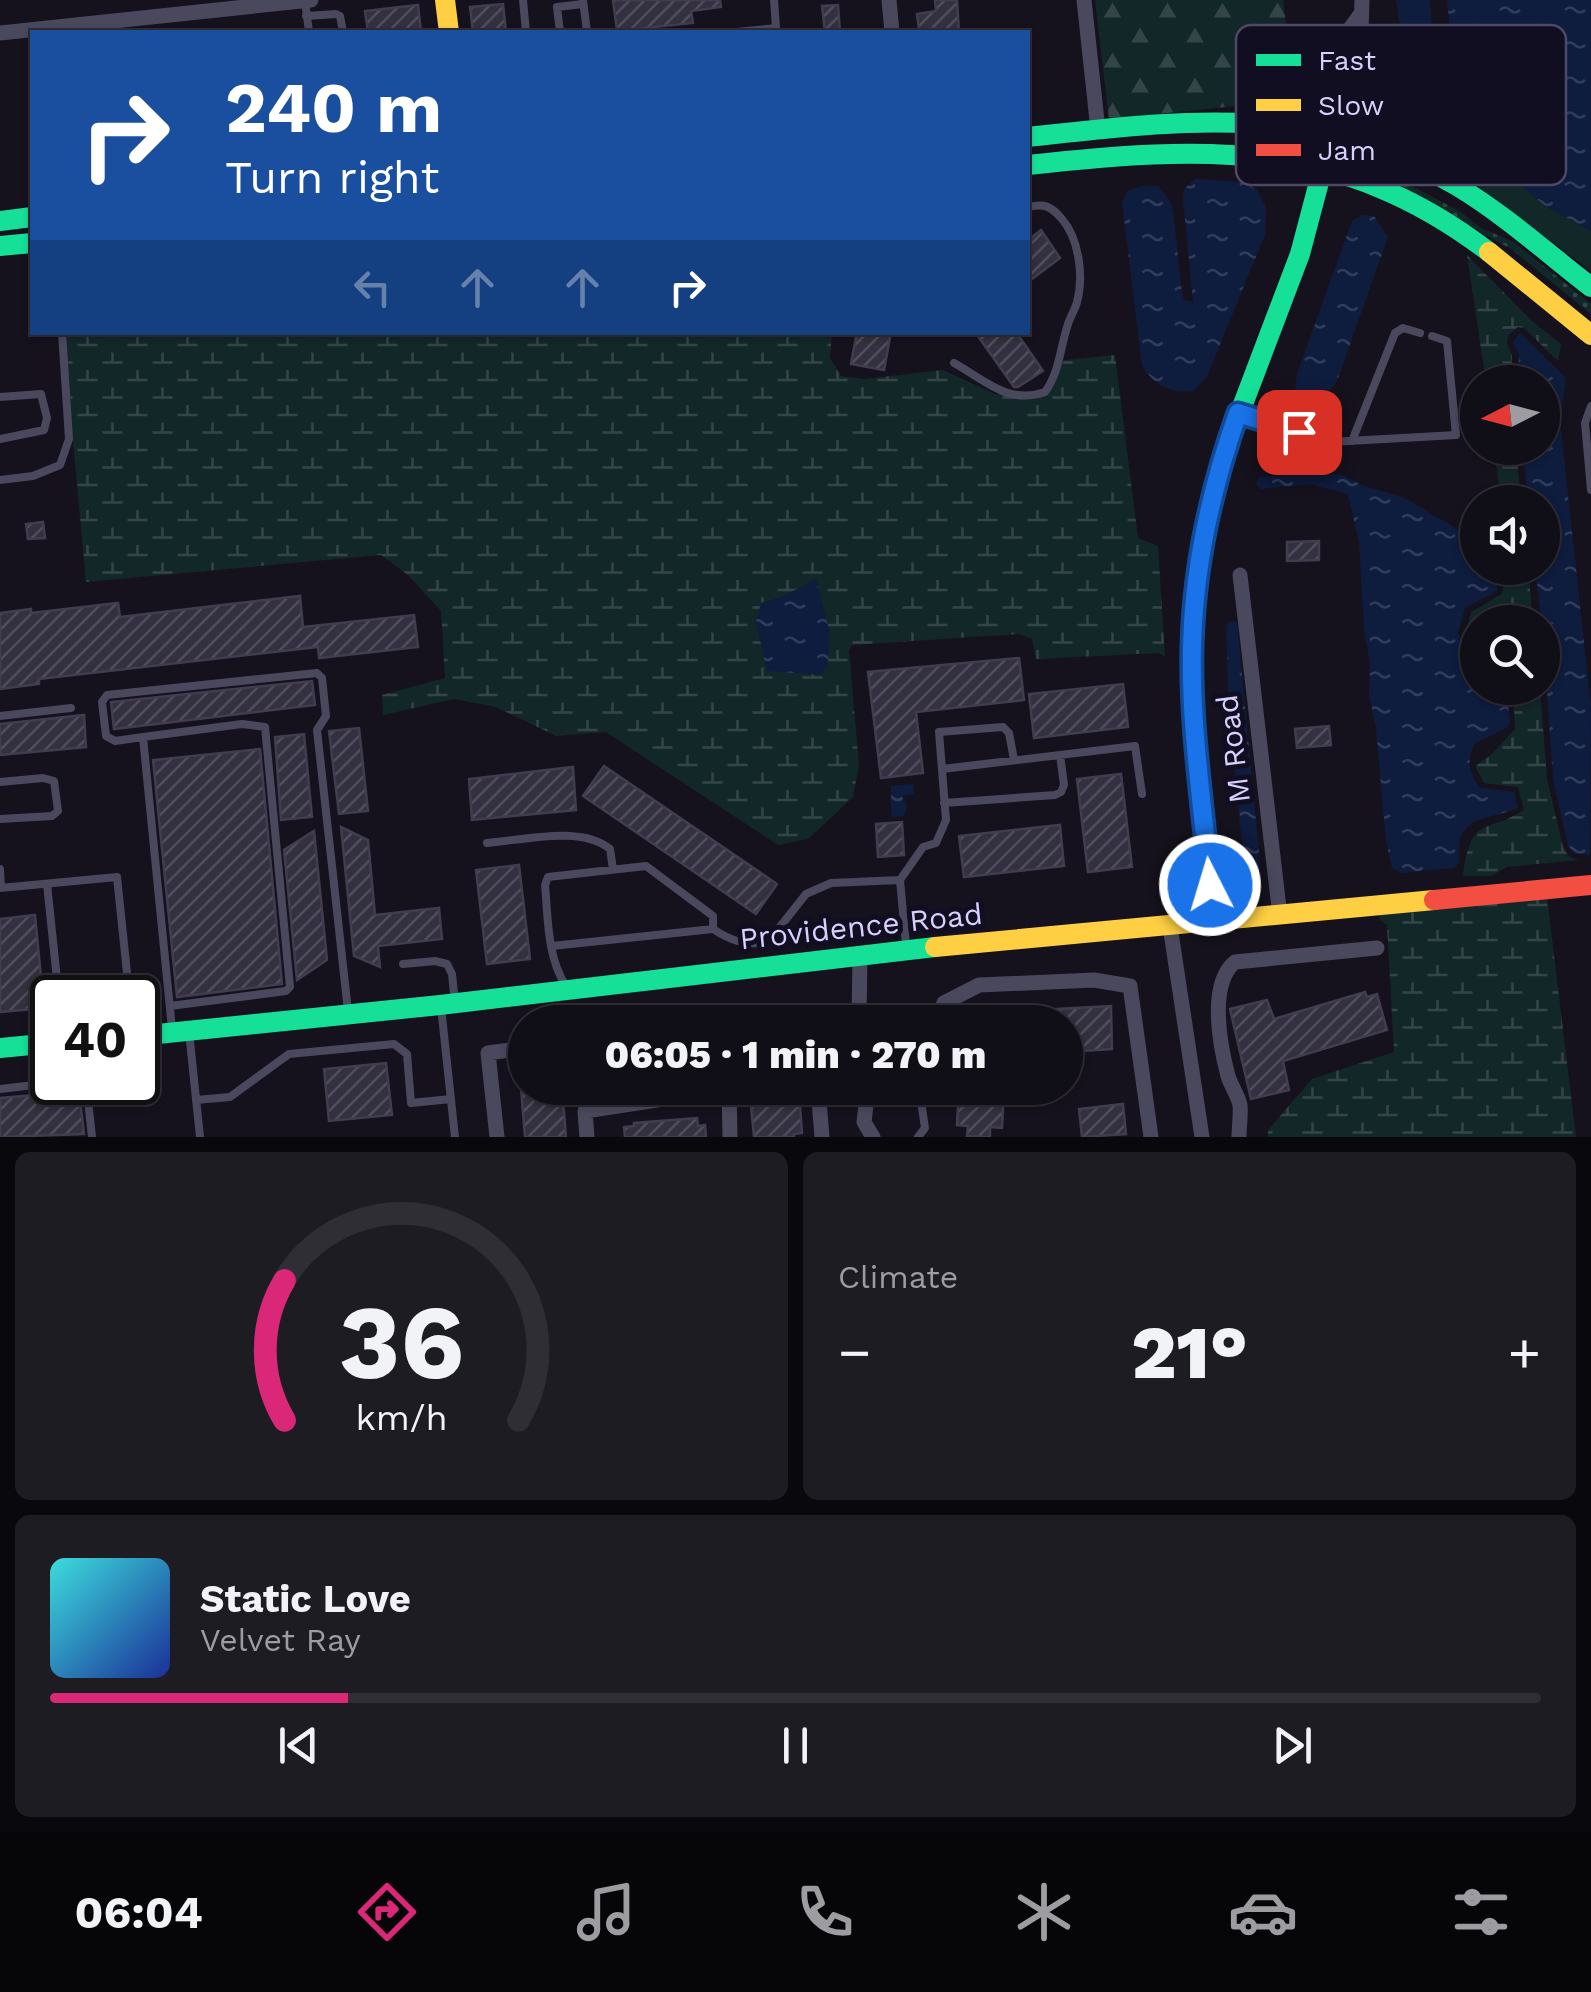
<!DOCTYPE html>
<html lang="en">
<head>
<meta charset="utf-8">
<style>
	:root { --surface:#100e16; --page:#1e1c23; --text:#f1f3f6; --muted:#9c9ca1; --line:#302e35; --accent:#db2777 }
	body { margin:0; font-family:"Work Sans",sans-serif; background:var(--page); color:var(--text); height:100vh; display:flex; flex-direction:column; font-size:38px; white-space:nowrap }
	* { box-sizing:border-box; margin:0 }
	p { font-size:32px; color:var(--muted) }
	.icon { flex:none; width:55px; height:55px; fill:none; stroke:currentColor; stroke-width:2; stroke-linecap:round; stroke-linejoin:round }
	.map { position:relative; height:1137px; overflow:hidden }
	.panel { display:flex; flex-direction:column; gap:15px; padding:15px; background:#09080c; flex:1 }
	.panel>* { flex:none }
	.hud { position:absolute; left:30px; top:30px; width:1000px; height:305px; border-radius:0px; box-shadow:0 2px 8px #0004,0 0 0 2px var(--line); background:#1a4fa0; color:#fff; overflow:hidden }
	.needle { width:65px; rotate:264deg }
	.tools { position:absolute; left:1460px; top:365px; display:grid; gap:20px }
	.tools a { display:grid; place-items:center; width:100px; height:100px; border-radius:50%; background:var(--surface); box-shadow:0 2px 8px #0004,0 0 0 2px var(--line); font-size:50px }
	.speed { position:absolute; left:30px; top:975px; display:flex; gap:20px; font-size:50px; font-weight:700; text-align:center }
	.speed>* { display:grid; place-content:center; width:130px; height:130px; border-radius:50%; background:var(--surface); box-shadow:0 2px 8px #0004,0 0 0 2px var(--line); line-height:1 }
	.speed .limit { border:5px solid #111; border-radius:15px; background:#fff; color:#111 }
	.pin { position:absolute; display:grid; place-items:center; width:85px; height:85px; color:#fff; margin:-42px; border-radius:20px; box-shadow:0 5px 15px #0006 }
	.me { position:absolute; width:110px; margin:-55px; rotate:355deg; stroke-linejoin:round; filter:drop-shadow(0 0 8px #0008) }
	.turn { display:flex; align-items:center; gap:35px; height:210px; padding:0 30px; font-size:45px }
	.turn .icon { width:130px; height:130px; stroke-width:2.5 }
	.turn b { display:block; font-size:70px; line-height:85px }
	.lanes { display:flex; align-items:center; height:95px; padding:0 30px; background:#0003; justify-content:center; gap:50px; direction:ltr }
	.lanes .off { opacity:.35 }
	.big { font-size:75px; font-weight:800; line-height:1.1 }
	.panel .tile { flex:1; display:flex; flex-direction:column; justify-content:center; gap:15px; min-width:0; padding:0 35px; border-radius:15px; background:var(--page) }
	.panel .dial { align-items:center; gap:0 }
	.dial svg { height:260px; overflow:visible; fill:none; stroke:var(--line); stroke-width:7; stroke-linecap:round; text-anchor:middle }
	.dial text { fill:var(--text); stroke:none }
	.song { display:flex; align-items:center; gap:30px }
	.cover { width:120px; height:120px; border-radius:15px; background:linear-gradient(135deg,hsl(180 70% 55%),hsl(230 70% 35%)) }
	.played { height:10px; border-radius:5px; background:linear-gradient(90deg,var(--accent) 20%,var(--line) 20%) }
	.keys { display:flex; justify-content:space-around; direction:ltr }
	.heat { display:flex; justify-content:space-between; align-items:center; font-size:55px; direction:ltr }
	.panel .tiles { flex:1; display:grid; gap:15px; grid-template-columns:1fr 1fr }
	.tile:last-child { grid-column:span 2 }
	.trip { position:absolute; left:508px; top:1005px; width:575px; height:100px; border-radius:50px; background:var(--surface); box-shadow:0 2px 8px #0004,0 0 0 2px var(--line); font-weight:800; line-height:100px; text-align:center }
	.tabs { display:flex; height:160px; justify-content:space-around; align-items:center; background:#060609; color:var(--muted) }
	.tabs .icon { width:70px; height:70px }
	.tabs .selected { color:var(--accent) }
	.tabs b { font-size:45px; color:var(--text) }
	.map>svg:first-child { display:block }
	.green { fill:#122728 }
	.forest { fill:url(#forest-firs) }
	.wetland { fill:url(#wetland-marsh); fill-rule:evenodd }
	.garden { fill:url(#garden-dots) }
	.water { fill:url(#water-ripples) }
	.building { fill:url(#building-hatch); stroke:#423c50; stroke-width:2.5 }
	.lines { fill:none; stroke-linecap:round; stroke-linejoin:round }
	.lane { stroke:#4a485d; stroke-width:8 }
	.street { stroke:#4a485d; stroke-width:15 }
	.fast { stroke:#16e098; stroke-width:20 }
	.slow { stroke:#ffcf43; stroke-width:20 }
	.jam { stroke:#f24e42; stroke-width:20 }
	.route-casing { stroke:#114b97; stroke-width:25 }
	.route { stroke:#1a73e8; stroke-width:18 }
	.labels { text-anchor:middle; dominant-baseline:central; stroke-width:10; stroke-linejoin:round; paint-order:stroke }
	.street-label { font-size:30px; fill:#d8d0fd; stroke:#120e21 }
	.key { fill:#120e21; stroke:#4d4863; stroke-width:2.5 }
	.key-label { font-size:28px; fill:#d8d0fd }
</style>
</head>
<body>
<div class="map">
<svg width="1591" height="1137" viewBox="0 0 1591 1137">
	<defs>
		<pattern id="forest-firs" width="22" height="20" patternUnits="userSpaceOnUse" patternTransform="scale(2.5)"><rect width="22" height="20" fill="#122728"/><path d="M5 1l3.5 6h-7zM16 11l3.5 6h-7z" fill="#344548"/></pattern>
		<pattern id="wetland-marsh" width="20" height="14" patternUnits="userSpaceOnUse" patternTransform="scale(2.5)"><rect width="20" height="14" fill="#122728"/><path d="M1 5h8M5 5V1M11 12h8M15 12V8" fill="none" stroke="#344548"/></pattern>
		<pattern id="garden-dots" width="8" height="8" patternUnits="userSpaceOnUse" patternTransform="scale(2.5)"><rect width="8" height="8" fill="#122728"/><path d="M2 2h.1M6 6h.1" fill="none" stroke="#344548" stroke-width="1.8" stroke-linecap="round"/></pattern>
		<pattern id="water-ripples" width="26" height="14" patternUnits="userSpaceOnUse" patternTransform="scale(2.5)"><rect width="26" height="14" fill="#0e1c3e"/><path d="M2 4q2-2 4 0t4 0M15 11q2-2 4 0t4 0" fill="none" stroke="#303c5b"/></pattern>
		<pattern id="building-hatch" width="6" height="6" patternUnits="userSpaceOnUse" patternTransform="scale(2.5)"><rect width="6" height="6" fill="#33303f"/><path d="M-1 1l2-2M0 6l6-6M5 7l2-2" fill="none" stroke="#504d5c"/></pattern>
	</defs>
	<rect width="100%" height="100%" fill="#15121d"/>
	<path class="green" d="M1461,136L1544,205L1591,231V271L1434,154L1438,137Z"/>
	<path class="forest" d="M1095,0H1283L1295,100L1109,119Z"/>
	<path class="wetland" d="M1467,255L1534,323L1561,344L1558,361L1524,328L1518,327L1508,335L1507,343L1512,356L1511,382H1486Z
		M63,333H832L830,358L841,376L864,379L943,370L995,394L1019,396L1048,393L1064,360L1115,355L1138,538L1158,546L1165,657L1159,653L1036,659L1032,639L1019,634L852,645L849,651L859,765L853,797L808,839L778,845L606,732L556,736L496,707L454,699L383,715L382,695L445,678L441,611L408,575L381,555L86,582ZM816,579L829,630L761,603L780,598Z
		M1494,448H1516L1521,502H1501Z
		M1505,568H1528L1533,622H1478L1477,644L1470,641L1466,632L1471,612L1502,594Z
		M1513,688H1540L1547,779L1563,847L1569,857L1579,860L1507,867L1491,876H1463C1472,814 1482,836 1524,810L1518,787L1484,783L1475,766L1490,756L1515,729Z
		M1547,897L1576,1137H1268V1130L1312,1079L1394,1052L1387,925L1380,920L1379,913Z"/>
	<path class="garden" d="M1370,169L1393,176L1461,212L1481,228L1514,242L1591,304V314L1511,249L1366,170Z"/>
	<path class="water" d="M1396,0H1430L1440,129L1422,73L1402,38Z
		M1447,0H1591V231L1544,205L1461,136Z
		M1195,179L1243,182L1257,190L1266,207L1265,235L1207,376L1194,391C1170,393 1155,386 1142,366L1122,202L1127,191L1142,186H1158L1170,201L1173,211L1182,292L1184,300L1193,302L1183,199L1184,189Z
		M1362,215L1374,216L1388,237L1337,381L1322,400C1309,401 1302,400 1295,388L1297,374L1352,221Z
		M1520,333L1566,378L1560,421L1591,707L1590,855L1573,853L1568,845L1553,779L1542,622L1535,568H1542V502H1528L1523,448H1542V382H1517L1519,355L1513,342Z
		M1301,474H1340L1364,486L1403,497L1477,541L1478,568H1499L1497,591L1465,608L1458,633L1465,646L1477,650L1478,688H1506L1510,722L1508,727L1475,743C1466,762 1468,771 1480,788L1514,792L1518,808C1481,822 1455,815 1459,863L1453,868L1401,873L1392,868L1386,841L1376,729L1369,694L1370,665L1364,628L1359,542L1348,494L1310,484L1260,489L1256,483L1260,477Z
		M816,579L829,630L828,667L819,675L767,671L756,622L761,603L780,598Z
		M1230,621L1237,622L1261,874L1250,879L1245,875L1229,712L1226,627Z
		M913,784L914,794L902,796L907,806L904,816L891,817V786Z"/>
	<path class="building" d="M613,0H720L721,7L691,11L693,23L617,31Z
		M935,0H957L959,32H937L936,28L919,30L917,14L936,11Z
		M503,4L506,32H473L470,7Z
		M418,5L421,32H368L365,11Z
		M838,5L840,32H825L822,6Z
		M1041,230L1060,258L1028,282V240Z
		M857,332H891L884,370L851,364Z
		M975,332H1016L1043,371L1018,387H1014Z
		M43,522L45,538L28,539L26,524Z
		M1319,541V560L1287,561V542Z
		M300,596L303,627L414,615L418,647L319,658L318,647L39,679V684L0,689V613L31,609V613L118,603L120,617Z
		M1019,658L1024,700L916,712L923,773L881,778L868,672Z
		M312,681L315,705L114,729L111,702Z
		M1123,684L1128,727L1034,738L1029,694Z
		M84,715L86,747L0,755V724Z
		M1329,726L1331,745L1297,748L1295,729Z
		M359,728L368,811L339,814L329,731Z
		M304,734L312,817L281,820L275,737Z
		M260,749L282,984L177,997L153,760Z
		M604,766L777,884L756,914L583,796Z
		M573,767L576,810L472,820L469,779Z
		M1121,774L1132,867L1088,872L1077,779Z
		M902,822L904,855L878,857L876,824Z
		M1060,825L1064,866L964,877L959,836Z
		M341,827L368,840L375,915L439,908L442,939L378,946L380,967L354,956Z
		M314,831L327,960L297,980L284,850Z
		M519,865L530,959L487,964L476,870Z
		M35,915L44,1008L0,1012V919Z
		M1365,992L1367,997L1377,994L1387,1030L1283,1061L1289,1090L1251,1099L1230,1009L1267,1000L1274,1019Z
		M1111,1006L1112,1049L1065,1052V1022H1021L1020,1011Z
		M386,1063L392,1115L329,1121L324,1069Z
		M521,1088H562L566,1137H525Z
		M593,1088H644L645,1090L594,1098Z
		M959,1088L1004,1089L1002,1128L990,1127V1137L967,1136L968,1126L957,1125Z
		M79,1091L84,1134L0,1137V1098Z
		M799,1092L802,1133L794,1134V1137H754L750,1096Z
		M1123,1104L1126,1134L1082,1137L1079,1109Z
		M697,1118L698,1126L705,1125L706,1137H625L624,1127L634,1126V1123Z"/>
	<g class="lines">
		<path class="lane" d="M523,0L526,32
			M583,0L587,32
			M305,1L309,32
			M306,16L336,14L340,16L343,32
			M560,32L557,7L583,4
			M737,32L776,28L774,0
			M954,363C985,380 1008,405 1045,392C1060,371 1060,348 1068,324C1070,317 1075,310 1077,302C1084,276 1079,239 1062,219C1051,206 1044,203 1028,207
			M0,397L41,394L47,418L44,430L0,439
			M1591,406L1585,423L1591,490
			M1243,414L1330,442L1456,435L1447,341L1432,336
			M1352,441L1395,333L1403,328L1420,333
			M0,480L33,476L60,465L69,439L62,332
			M0,716L71,708
			M143,737L242,724L265,727L290,987L286,991L170,1006
			M942,769L1135,746L1142,794
			M0,782L43,778L54,781L58,811L52,816L0,819
			M944,803L1055,795L1061,792L1064,785L1060,755
			M487,843C523,840 582,825 610,849L613,869
			M0,869L1,888
			M900,880L923,847L936,843L946,820L939,732L1003,727L1009,733L1014,760
			M47,884L58,989L65,997L97,995
			M0,888L117,877L129,992L97,995V998
			M713,929C731,941 746,946 768,942L806,894L831,883L900,880L906,945
			M552,946L713,929V916L646,866L548,877L545,885C548,917 547,958 566,986
			M403,964L435,961L447,964L452,974L455,1003
			M441,1007L455,1137
			M172,1029L143,737L115,741L106,736L102,702L107,695L317,673L322,678L326,716L317,730L348,1011
			M189,1032L200,1137
			M86,1082L92,1137
			M0,1089L59,1082
			M196,1100L230,1097L289,1054L394,1044L407,1054L411,1103L451,1099
			M918,1137L925,1128L919,1088"/>
		<path class="street" d="M889,0L892,32
			M1084,0L1098,130
			M0,33L311,0
			M1319,129L1344,37L1360,15
			M1344,136L1342,114L1361,31L1362,0
			M1240,575L1280,916
			M1170,926L1202,1137
			M859,1022L860,954
			M936,1022L944,1003L979,985L1094,980L1130,986L1151,1137
			M729,1088L730,1137
			M818,1088L822,1137
			M868,1088L864,1122L873,1137
			M497,1137L488,1053L525,1048
			M587,1137L585,1111L729,1089
			M1239,1137C1239,1127 1241,1115 1240,1105C1238,1095 1231,1086 1228,1076C1220,1046 1208,984 1235,962L1377,948"/>
		<path class="fast" d="M1028,137C1184,120 1315,101 1457,186C1505,215 1547,253 1591,287
			M1028,165C1205,146 1340,138 1489,252
			M0,221L32,217
			M0,246L32,243
			M1214,922L1192,701L1195,594L1201,547L1223,457L1300,254L1323,167L1319,129
			M138,1036L440,1005L935,947
			M0,1048L52,1043"/>
		<path class="slow" d="M445,0L449,32
			M1489,252L1591,335
			M935,947L1434,900"/>
		<path class="jam" d="M1434,900L1591,885"/>
	</g>
	<g class="lines">
		<g class="route-casing">
			<path id="route" d="M1210,885C1203,806 1190,726 1192,646C1194,566 1211,489 1238,413L1299,432"/>
		</g>
		<use href="#route" class="route"/>
	</g>
	<g class="labels">
		<g class="street-label">
			<text transform="translate(1233 749) rotate(-97)">M Road</text>
			<text transform="translate(861 926) rotate(-6)">Providence Road</text>
		</g>
	</g>
	<rect x="1236" y="25" width="330" height="160" rx="15" class="key"/>
	<rect x="1256" y="54" width="45" height="12" fill="#16e098"/>
	<rect x="1256" y="99" width="45" height="12" fill="#ffcf43"/>
	<rect x="1256" y="144" width="45" height="12" fill="#f24e42"/>
	<g class="key-label">
		<text x="1318" y="70">Fast</text>
		<text x="1318" y="115">Slow</text>
		<text x="1318" y="160">Jam</text>
	</g>
</svg>
<div class="tools">
<a><svg class="needle" viewBox="-14 -14 28 28"><path d="M0-13l5 13h-10z" fill="#e53935"/><path d="M0 13l5-13h-10z" fill="#9c9ca1"/></svg></a>
<a><svg class="icon" aria-label="sound" viewBox="0 0 24 24"><path d="M4 9h4l5-4v14l-5-4H4zM17 9q2 3 0 6"/></svg></a>
<a><svg class="icon" aria-label="search" viewBox="0 0 24 24"><circle cx="10" cy="10" r="6"/><path d="M15 15l6 6"/></svg></a>
</div>
<div class="speed"><div class="limit">40</div></div>
<div class="pin" style="left:1299px;top:432px;background:#d93025"><svg class="icon" aria-label="arrive" viewBox="0 0 24 24"><path d="M6 21V4h12l-3 4 3 4H6"/></svg></div>
<svg class="me" style="left:1210px;top:885px" viewBox="-20 -20 40 40"><circle r="17" fill="#1a73e8" stroke="#fff" stroke-width="3"/><path d="M0-11L8 9 0 5-8 9z" fill="#fff"/></svg>
<div class="trip">06:05 · 1 min · 270 m</div>
<div class="hud">
<div class="turn"><svg class="icon" aria-label="right" viewBox="0 0 24 24"><path d="M7 20v-9h11M14 6l5 5-5 5"/></svg><div><b>240 m</b>Turn right</div></div>
<div class="lanes"><svg class="icon off" aria-label="left" viewBox="0 0 24 24"><path d="M17 20v-9H6M10 6l-5 5 5 5"/></svg><svg class="icon off" aria-label="ahead" viewBox="0 0 24 24"><path d="M12 20V5M6 11l6-6 6 6"/></svg><svg class="icon off" aria-label="ahead" viewBox="0 0 24 24"><path d="M12 20V5M6 11l6-6 6 6"/></svg><svg class="icon" aria-label="right" viewBox="0 0 24 24"><path d="M7 20v-9h11M14 6l5 5-5 5"/></svg></div>
</div>
</div>
<section class="panel">
<div class="tiles">
<div class="tile dial"><svg viewBox="0 0 100 80">
<path d="M14 69A42 42 0 1 1 86 69"/>
<path d="M14 69A42 42 0 0 1 14 26" stroke="#db2777"/>
<text x="50" y="56" font-size="32" font-weight="700">36</text>
<text x="50" y="72" font-size="11">km/h</text>
</svg></div>
<div class="tile"><p>Climate</p>
<div class="heat"><a>−</a><b class="big">21°</b><a>+</a></div>
</div>
<div class="tile">
<div class="song"><i class="cover"></i><div><b>Static Love</b><p>Velvet Ray</p></div></div>
<div class="played"></div>
<div class="keys"><svg class="icon" aria-label="previous" viewBox="0 0 24 24"><path d="M18 5L8 12l10 7zM5 5v14"/></svg><svg class="icon" aria-label="pause" viewBox="0 0 24 24"><path d="M8 5v14M16 5v14"/></svg><svg class="icon" aria-label="next" viewBox="0 0 24 24"><path d="M6 5l10 7-10 7zM19 5v14"/></svg></div>
</div>
</div>
</section>
<nav class="tabs">
<b>06:04</b>
<svg class="icon selected" aria-label="directions" viewBox="0 0 24 24"><path d="M12 3l9 9-9 9-9-9zM9 14v-3h6M13 9l2 2-2 2"/></svg>
<svg class="icon" aria-label="music" viewBox="0 0 24 24"><path d="M9 18V5l10-2v13"/><circle cx="6" cy="18" r="3"/><circle cx="16" cy="16" r="3"/></svg>
<svg class="icon" aria-label="phone" viewBox="0 0 24 24"><path d="M5 4h4l2 5-3 2q2 4 5 5l2-3 5 2v4C11 20 4 13 5 4z"/></svg>
<svg class="icon" aria-label="climate" viewBox="0 0 24 24"><path d="M12 3v18M4 7l16 10M4 17L20 7"/></svg>
<svg class="icon" aria-label="car" viewBox="0 0 24 24"><path d="M5 17H2v-5l4-1 3-4h7l3 4 3 1v5h-3M9 17h6M6 11h13"/><circle cx="7" cy="17" r="2"/><circle cx="17" cy="17" r="2"/></svg>
<svg class="icon" aria-label="filters" viewBox="0 0 24 24"><path d="M4 7h16M4 17h16"/><circle cx="9" cy="7" r="2"/><circle cx="15" cy="17" r="2"/></svg>
</nav>
</body>
</html>
